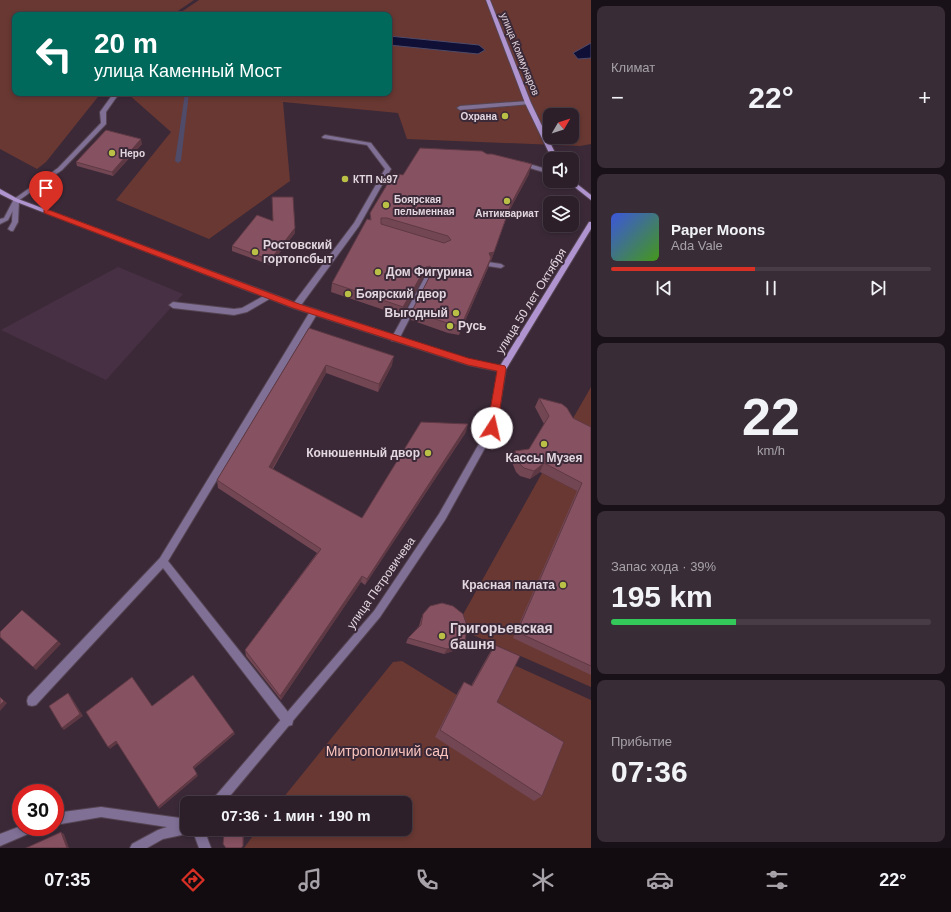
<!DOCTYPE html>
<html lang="ru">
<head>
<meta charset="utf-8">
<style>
	:root { --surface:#2c1f2a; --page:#382c36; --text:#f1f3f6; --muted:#a6a2a8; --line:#483d47; --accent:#d93025 }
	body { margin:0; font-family:Helvetica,sans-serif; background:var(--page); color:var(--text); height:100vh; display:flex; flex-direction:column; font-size:15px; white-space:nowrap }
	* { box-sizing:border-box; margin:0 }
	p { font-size:13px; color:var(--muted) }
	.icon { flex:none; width:22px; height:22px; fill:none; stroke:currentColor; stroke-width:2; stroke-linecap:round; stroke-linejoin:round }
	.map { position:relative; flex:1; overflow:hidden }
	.panel { display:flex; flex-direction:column; gap:6px; padding:6px; background:#181117; width:360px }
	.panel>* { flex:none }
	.banner { position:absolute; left:12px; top:12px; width:380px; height:84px; border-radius:8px; box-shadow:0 2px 6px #0003,0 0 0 1px var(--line); background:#00695c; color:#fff; overflow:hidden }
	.needle { width:26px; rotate:51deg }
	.buttons { position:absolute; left:543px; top:108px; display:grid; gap:8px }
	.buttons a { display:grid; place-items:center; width:36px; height:36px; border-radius:8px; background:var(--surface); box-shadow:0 2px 6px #0003,0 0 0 1px var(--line); font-size:20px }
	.speed { position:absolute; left:12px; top:784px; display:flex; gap:8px; font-size:20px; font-weight:700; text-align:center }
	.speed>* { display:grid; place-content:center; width:52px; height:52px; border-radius:50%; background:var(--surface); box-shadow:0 2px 6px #0003,0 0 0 1px var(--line); line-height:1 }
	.speed .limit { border:6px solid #d22; background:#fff; color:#111 }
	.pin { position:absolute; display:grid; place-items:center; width:34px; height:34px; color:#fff; margin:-41px -17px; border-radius:50% 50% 50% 0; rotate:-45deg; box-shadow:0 0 4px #0007 }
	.pin .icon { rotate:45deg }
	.me { position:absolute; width:44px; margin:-22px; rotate:10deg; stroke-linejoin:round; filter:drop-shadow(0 0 3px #0008) }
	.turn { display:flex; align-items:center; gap:14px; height:84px; padding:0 16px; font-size:18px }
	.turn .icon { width:52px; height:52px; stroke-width:2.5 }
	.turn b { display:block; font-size:28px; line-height:34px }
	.big { font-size:30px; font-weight:700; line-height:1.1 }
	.panel .widget { flex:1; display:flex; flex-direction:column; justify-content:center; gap:6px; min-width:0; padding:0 14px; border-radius:8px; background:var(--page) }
	.panel .dial { align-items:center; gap:0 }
	.dial b { font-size:52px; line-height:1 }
	.song { display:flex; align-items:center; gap:12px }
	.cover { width:48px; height:48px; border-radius:6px; background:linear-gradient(135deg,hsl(230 70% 55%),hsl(100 70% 35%)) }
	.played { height:4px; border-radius:2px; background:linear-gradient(90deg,var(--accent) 45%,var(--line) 45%) }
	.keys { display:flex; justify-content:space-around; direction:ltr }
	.heat { display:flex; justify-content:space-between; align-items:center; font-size:22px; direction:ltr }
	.charge { height:6px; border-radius:3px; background:linear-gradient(90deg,#34c759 39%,var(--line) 0) }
	.trip { position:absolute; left:180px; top:796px; width:232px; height:40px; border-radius:8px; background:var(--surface); box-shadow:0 2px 6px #0003,0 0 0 1px var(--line); font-weight:700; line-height:40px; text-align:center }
	.tab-bar { display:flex; height:64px; justify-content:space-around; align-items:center; background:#120c11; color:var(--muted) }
	.tab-bar .icon { width:28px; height:28px }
	.tab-bar .on { color:var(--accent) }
	.tab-bar b { font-size:18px; color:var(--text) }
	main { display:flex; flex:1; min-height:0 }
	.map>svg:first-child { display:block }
	.built { fill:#473043 }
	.green { fill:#693832; fill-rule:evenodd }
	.water { fill:#101037; stroke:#4f4b69 }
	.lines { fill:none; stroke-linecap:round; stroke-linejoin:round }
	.stream { fill:#4f4b69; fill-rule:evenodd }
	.lane-casing { stroke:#564553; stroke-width:2 }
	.street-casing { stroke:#564553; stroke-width:2 }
	.secondary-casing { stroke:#564553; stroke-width:2 }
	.lane { fill:#817096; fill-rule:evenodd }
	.street { fill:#817096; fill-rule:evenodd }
	.secondary { fill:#af94d0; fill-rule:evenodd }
	.wall { fill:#734653 }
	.shaded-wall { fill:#5e3944 }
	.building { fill:#865161; stroke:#5e3944; fill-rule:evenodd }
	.route { fill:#d93025; stroke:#8d1f18 }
	.poi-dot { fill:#bac045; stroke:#3b2938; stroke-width:1.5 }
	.labels { text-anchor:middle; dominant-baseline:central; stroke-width:4; stroke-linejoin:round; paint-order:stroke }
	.far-street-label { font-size:10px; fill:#e2d6df; stroke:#3b2938 }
	.far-poi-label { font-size:10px; font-weight:bold; fill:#e2d6df; stroke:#3b2938; text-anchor:start }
	.poi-label { font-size:12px; font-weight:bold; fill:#e2d6df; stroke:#3b2938; text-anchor:start }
	.street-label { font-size:12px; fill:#e2d6df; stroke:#3b2938 }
	.near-poi-label { font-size:14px; font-weight:bold; fill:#e2d6df; stroke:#3b2938; text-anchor:start }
	.near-park-label { font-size:14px; fill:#fcc6be; stroke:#3b2938 }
</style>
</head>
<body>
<main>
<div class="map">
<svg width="591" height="848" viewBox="0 0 591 848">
	<rect width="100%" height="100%" fill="#3b2938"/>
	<path class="built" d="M118,267L183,294L106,380L1,330Z"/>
	<path class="green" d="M0,0H194L172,15H15V93H101L46,162L37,169L0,149Z
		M199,0H591V144L580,146L407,139L398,113L283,102L290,181L209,239L116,200L171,132L127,93H389V15H177ZM550,115H572V137H550Z
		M591,387V438L568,427Z
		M542,473L591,498V687L464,631L460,620Z
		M402,661L457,695L491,709L514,665L591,700V848H244L258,829H405V803H279L393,662Z"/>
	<path class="water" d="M389,36L479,45L485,50L478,54L389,45Z
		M591,43V58L578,59L573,53Z"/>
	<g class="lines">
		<path class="stream" d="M185,93H189L181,161L178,163L175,161Z"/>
		<g class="lane-casing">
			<path id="lane" d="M528,101L530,102V104L460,110L457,108L460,106Z
				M325,135L371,143L391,169L359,226L299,308L296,309L292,306L293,304L354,223L385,169L367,145L323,138L322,137Z
				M522,162L550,170V174L520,165V163Z
				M16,198L19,200L18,222L13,231H11L8,229L12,222L13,200Z
				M488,262L501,264L504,266L501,268L488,266Z
				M425,277H427L430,279L398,341H392L391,339Z
				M269,293L273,296L271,298L247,312L234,315L173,308L169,305L173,302L234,309L242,308Z
				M314,309L318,312L317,314L168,561L292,717L293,721L292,725L288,726L284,725L163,568L36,705L32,706L28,705L27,701L28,697L160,558L311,310Z
				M101,807L187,819V829H193L191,833L163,839L147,848H130L132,844L158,830L167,827L101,817L55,825V813Z
				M21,826V827H37L35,831L0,846V834Z"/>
		</g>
		<g class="street-casing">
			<path id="street" d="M113,94L118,95L106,112V124L62,170L18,201L8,220L0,224V219L4,218L14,199L58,168L101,123L100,112Z
				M502,366L506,369L496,428L445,520L380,617L224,803H212L213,799L374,611L439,514L488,428L498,369Z
				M192,829H204L211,848H199Z"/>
		</g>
		<g class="secondary-casing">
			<path id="secondary" d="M486,0H490L531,103L558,159H552L525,103Z
				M572,180L591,195V200L567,181H572Z
				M0,189L18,199L299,304L468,359L500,366L589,222H591V229L505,371L502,372L468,365L293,308L14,201L0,194Z"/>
		</g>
		<use href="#lane" class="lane"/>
		<use href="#street" class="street"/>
		<use href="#secondary" class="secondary"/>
	</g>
	<path class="wall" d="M142,144L113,176L77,166L76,162Z
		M487,154L529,174L508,213L491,261H490L488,268L459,335L448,333L411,320L412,311L429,278L428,276H424L402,316L331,292L332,283L370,220V213L403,175Z
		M295,233L270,265L232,251V246Z
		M309,328L392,365L378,392L326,373L273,469L362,518L466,432L365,585L361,582L281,700L246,656L245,650L317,553L218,488L217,480Z
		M539,398L573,418L591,427V675L513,638L577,491L540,472L530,479L520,476L516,472L511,460L515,451L529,449L544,424L535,407Z
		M423,614L465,643L462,648L444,654L406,643L408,638L419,626L421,619Z
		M495,645L497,702L542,796L534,801L435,737L459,690L464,682L471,686L489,654Z"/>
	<path class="shaded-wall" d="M141,139L142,144L113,176L112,172Z
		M532,164L529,174L508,213L491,261H490L488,268L459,335L461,326L489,253L511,204Z
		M295,228V233L270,265V260Z
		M426,267L424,276L402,316L403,307Z
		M394,356L392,365L378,392L379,384Z
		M326,365V373L269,474V467Z
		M468,424L466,432L365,585L367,579Z
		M544,463L540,472L530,479L534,471Z
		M362,576L361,582L281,700L280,696Z
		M58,641L61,644L36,670L33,667Z
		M465,643L462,648L444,654L447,649Z
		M68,693L70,695L83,716L64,730L62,728Z
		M0,697L7,703L0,711Z
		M234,732L235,734L194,769L193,767Z
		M116,741L118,743L110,749L108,747Z
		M197,774L198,776L159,809L158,807Z
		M61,832L64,834L69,848H67Z
		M243,836L244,837L243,847L242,848H241Z"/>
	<path class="building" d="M106,130L141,139L112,172L76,162Z
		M420,148L482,151L487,154H492L532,164L511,204L494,252L489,253L491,258L461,326L450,324L412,311L433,270L430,266L426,267L403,307L332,283L367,219L371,220L370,213L394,173L403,175ZM381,218H387L448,236L451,240L444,243L381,224Z
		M272,197H293L295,228L270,260L232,246L257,215L273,221Z
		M309,328L394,356L379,384L326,365L269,467L362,518L421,422L468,424L367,579L362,576L280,696L245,650L321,549L217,480Z
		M539,398L562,404L567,408L573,418L591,427V666L517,632L582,483L544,463L534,471L524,468L519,463L515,451L529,449L549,416Z
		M442,603L453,606L463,614L467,626L465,643L447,649L408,638L421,625L423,614L430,606Z
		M22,610L58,641L33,667L0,637V632Z
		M495,645L520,656L497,702L564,742L542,796L440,730L464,682L472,686Z
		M193,675L234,732L193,767L197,774L158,807L116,741L108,747L86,712L132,677L152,706Z
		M68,693L80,714L62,728L49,706Z
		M0,697L4,701L0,705Z
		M231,829H238L243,836V846L241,848H226L223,844L224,834Z
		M61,832L67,848H26Z"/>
	<path class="route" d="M44,210H49L299,304L468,358L505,366L506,369L497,428L492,432L487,428L497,371L468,365L293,308L44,213Z"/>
	<g class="poi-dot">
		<circle cx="505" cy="116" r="4"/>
		<circle cx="112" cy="153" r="4"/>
		<circle cx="345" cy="179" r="4"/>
		<circle cx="507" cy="201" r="4"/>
		<circle cx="386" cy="205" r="4"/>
		<circle cx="255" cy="252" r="4"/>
		<circle cx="378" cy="272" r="4"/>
		<circle cx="348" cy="294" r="4"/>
		<circle cx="456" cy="313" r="4"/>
		<circle cx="450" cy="326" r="4"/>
		<circle cx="544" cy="444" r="4"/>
		<circle cx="428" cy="453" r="4"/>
		<circle cx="563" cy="585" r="4"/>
		<circle cx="442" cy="636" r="4"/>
	</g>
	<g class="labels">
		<g class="far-street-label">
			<text transform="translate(520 54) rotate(68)">улица Коммунаров</text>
		</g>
		<g class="far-poi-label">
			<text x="497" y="116" text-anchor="end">Охрана</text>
			<text x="120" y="153">Неро</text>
			<text x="353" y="179">КТП №97</text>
			<text x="394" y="199">Боярская<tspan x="394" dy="12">пельменная</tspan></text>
			<text x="507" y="213" text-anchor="middle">Антиквариат</text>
		</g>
		<g class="poi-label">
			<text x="263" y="245">Ростовский<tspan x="263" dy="14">гортопсбыт</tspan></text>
			<text x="386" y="272">Дом Фигурина</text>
			<text x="356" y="294">Боярский двор</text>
			<text x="448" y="313" text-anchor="end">Выгодный</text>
			<text x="458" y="326">Русь</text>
			<text x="420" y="453" text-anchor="end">Конюшенный двор</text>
			<text x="544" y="458" text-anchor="middle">Кассы Музея</text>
			<text x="555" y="585" text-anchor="end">Красная палата</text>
		</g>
		<g class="street-label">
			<text transform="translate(531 301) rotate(-58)">улица 50 лет Октября</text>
			<text transform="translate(381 583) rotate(-55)">улица Петровичева</text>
		</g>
		<g class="near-poi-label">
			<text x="450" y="628">Григорьевская<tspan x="450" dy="16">башня</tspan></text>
		</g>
		<g class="near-park-label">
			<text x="387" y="751">Митрополичий сад</text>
		</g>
	</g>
</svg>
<div class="buttons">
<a><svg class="needle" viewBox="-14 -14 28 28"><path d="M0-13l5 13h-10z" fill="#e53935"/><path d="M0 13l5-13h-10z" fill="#a6a2a8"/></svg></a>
<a><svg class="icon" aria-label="sound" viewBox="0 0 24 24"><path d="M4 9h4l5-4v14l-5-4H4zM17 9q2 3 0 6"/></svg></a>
<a><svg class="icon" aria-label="layers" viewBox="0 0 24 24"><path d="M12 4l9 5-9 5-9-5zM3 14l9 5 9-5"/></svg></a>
</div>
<div class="speed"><div class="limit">30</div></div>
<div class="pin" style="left:46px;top:212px;background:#d93025"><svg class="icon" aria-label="arrive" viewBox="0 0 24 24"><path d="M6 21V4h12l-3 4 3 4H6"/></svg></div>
<svg class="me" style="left:492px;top:428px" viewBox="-20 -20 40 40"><circle r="19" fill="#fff"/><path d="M0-13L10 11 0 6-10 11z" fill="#d93025"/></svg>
<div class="trip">07:36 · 1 мин · 190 m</div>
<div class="banner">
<div class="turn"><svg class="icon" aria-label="left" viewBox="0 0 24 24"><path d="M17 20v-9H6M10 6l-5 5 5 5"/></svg><div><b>20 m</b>улица Каменный Мост</div></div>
</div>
</div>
<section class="panel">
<div class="widget"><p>Климат</p>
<div class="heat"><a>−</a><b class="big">22°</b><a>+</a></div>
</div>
<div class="widget">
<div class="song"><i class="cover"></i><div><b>Paper Moons</b><p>Ada Vale</p></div></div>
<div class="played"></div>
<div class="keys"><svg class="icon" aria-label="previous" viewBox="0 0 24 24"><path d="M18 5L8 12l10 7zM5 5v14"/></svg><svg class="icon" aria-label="pause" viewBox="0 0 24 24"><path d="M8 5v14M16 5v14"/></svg><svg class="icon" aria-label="next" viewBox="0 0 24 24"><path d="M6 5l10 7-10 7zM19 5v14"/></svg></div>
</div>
<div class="widget dial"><b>22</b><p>km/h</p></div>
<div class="widget"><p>Запас хода · 39%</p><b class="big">195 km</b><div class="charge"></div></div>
<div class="widget"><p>Прибытие</p><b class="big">07:36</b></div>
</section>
</main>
<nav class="tab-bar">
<b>07:35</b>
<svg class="icon on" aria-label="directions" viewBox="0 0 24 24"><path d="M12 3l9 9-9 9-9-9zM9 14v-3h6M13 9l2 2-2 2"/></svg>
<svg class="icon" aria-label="music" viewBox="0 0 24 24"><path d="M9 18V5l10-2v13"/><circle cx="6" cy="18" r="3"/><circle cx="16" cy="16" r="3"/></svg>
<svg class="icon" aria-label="phone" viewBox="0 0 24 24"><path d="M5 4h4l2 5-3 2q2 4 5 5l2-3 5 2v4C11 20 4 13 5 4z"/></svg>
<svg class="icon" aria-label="climate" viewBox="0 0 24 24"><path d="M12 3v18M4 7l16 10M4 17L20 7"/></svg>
<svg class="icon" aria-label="car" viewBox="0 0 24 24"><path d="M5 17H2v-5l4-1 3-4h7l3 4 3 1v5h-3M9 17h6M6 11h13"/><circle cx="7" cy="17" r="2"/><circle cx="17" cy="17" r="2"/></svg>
<svg class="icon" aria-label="filters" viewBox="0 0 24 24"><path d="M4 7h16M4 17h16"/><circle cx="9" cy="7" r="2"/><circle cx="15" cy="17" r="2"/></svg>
<b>22°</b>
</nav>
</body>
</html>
